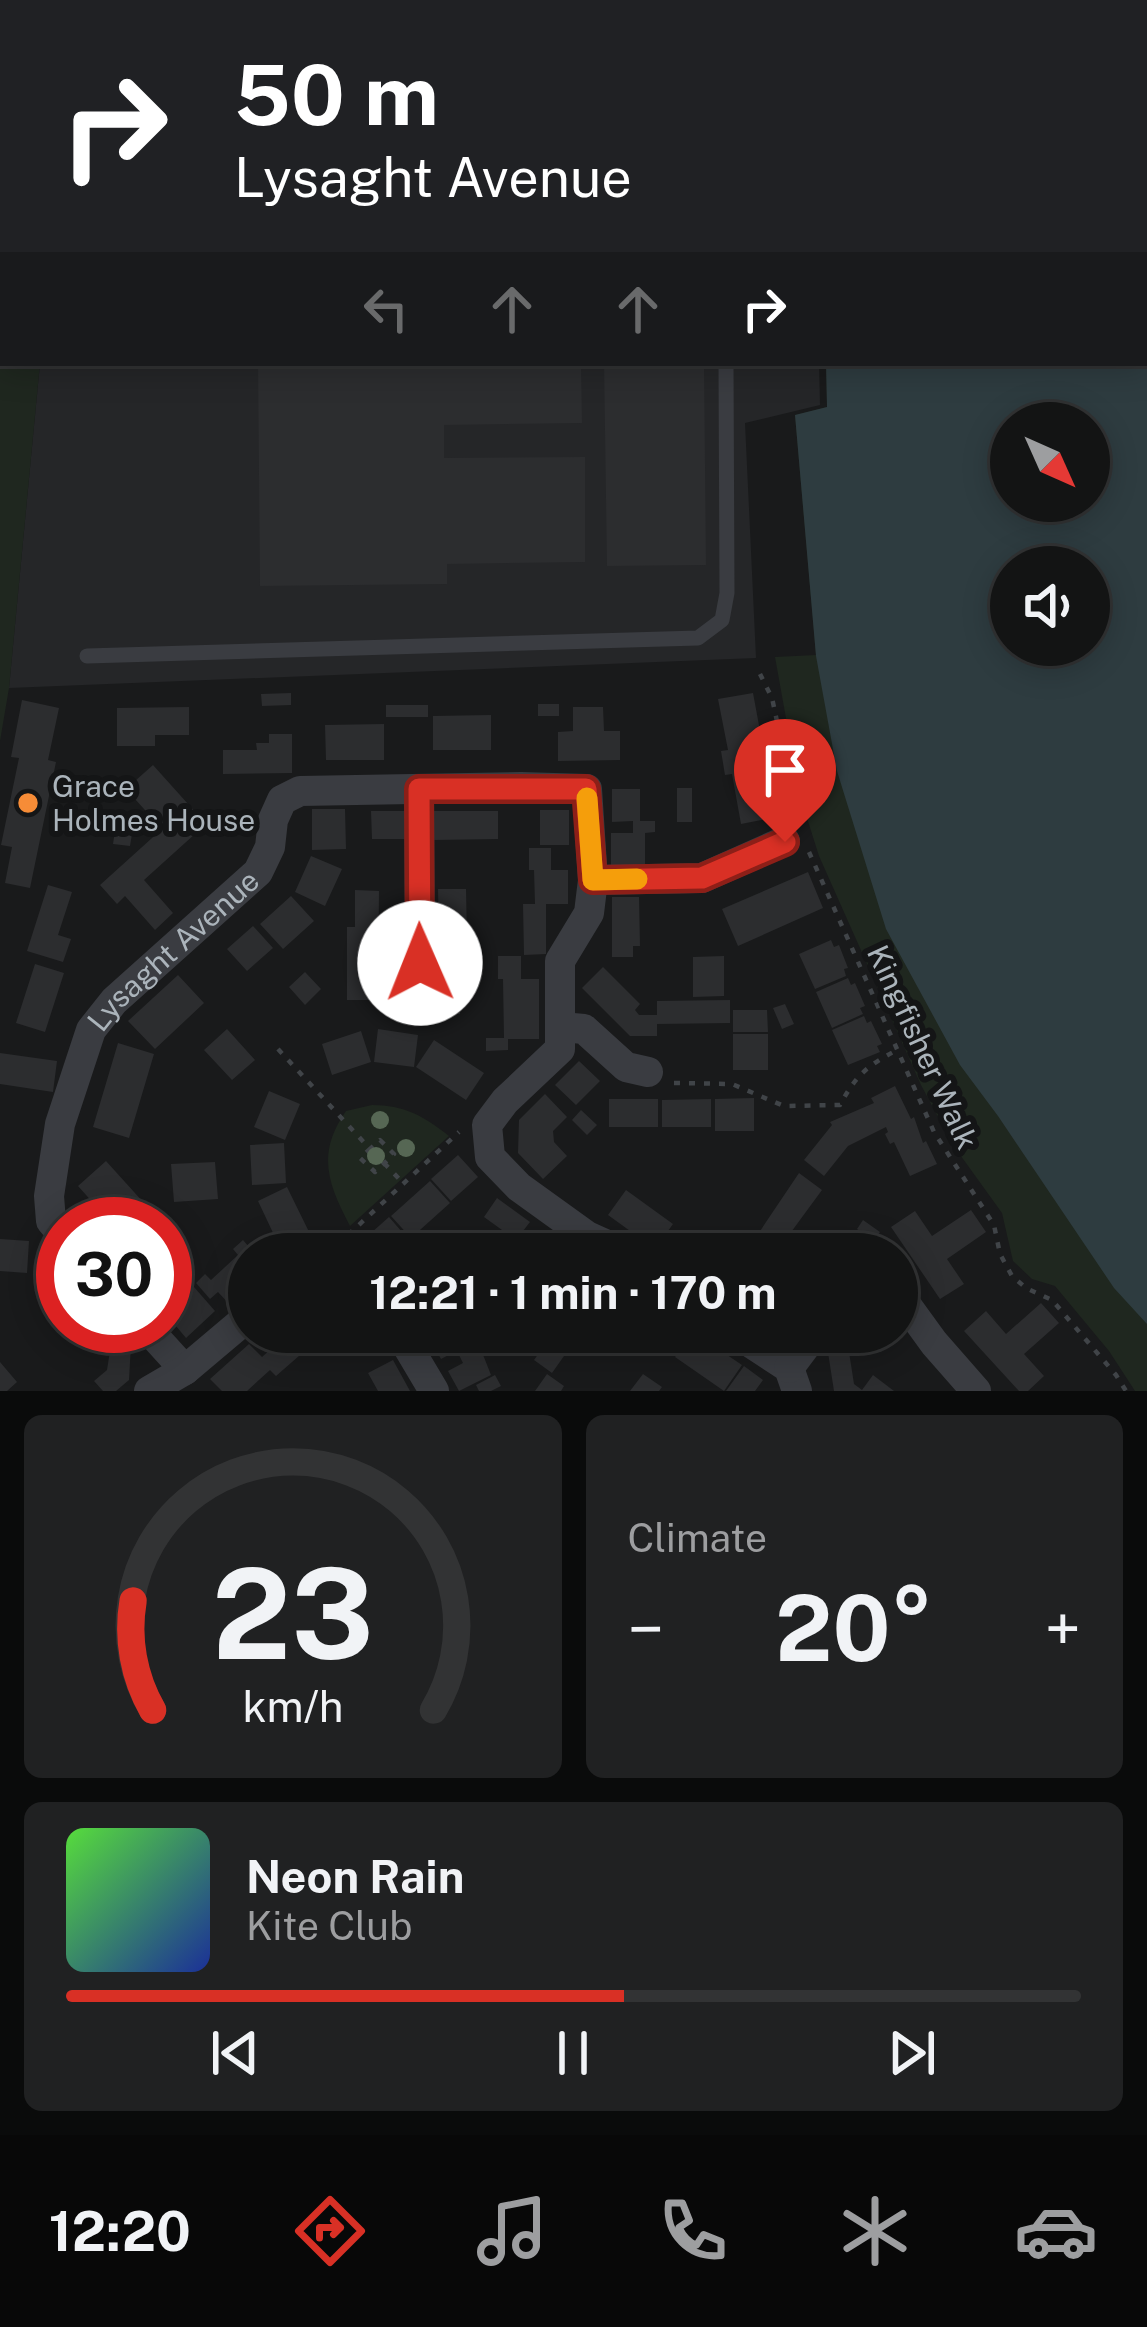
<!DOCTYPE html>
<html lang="en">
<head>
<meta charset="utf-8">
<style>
	:root { --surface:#131414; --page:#202122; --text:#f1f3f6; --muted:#9d9ea0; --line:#323334; --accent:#d93025 }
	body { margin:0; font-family:"Public Sans",sans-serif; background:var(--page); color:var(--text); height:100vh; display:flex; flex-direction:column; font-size:45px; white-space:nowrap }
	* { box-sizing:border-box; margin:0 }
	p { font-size:39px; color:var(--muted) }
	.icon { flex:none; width:66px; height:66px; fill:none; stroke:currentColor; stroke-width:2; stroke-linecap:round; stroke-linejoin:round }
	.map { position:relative; height:1391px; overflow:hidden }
	.side { display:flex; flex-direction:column; gap:24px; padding:24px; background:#0a0b0b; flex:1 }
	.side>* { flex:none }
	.guide { position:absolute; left:0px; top:0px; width:1149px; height:366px; box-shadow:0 6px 30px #0003,0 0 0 3px var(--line); background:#202124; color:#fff; overflow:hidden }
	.needle { width:78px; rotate:135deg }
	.fabs { position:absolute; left:990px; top:402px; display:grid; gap:24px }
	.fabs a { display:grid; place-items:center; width:120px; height:120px; border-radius:50%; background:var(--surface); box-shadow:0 6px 30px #0003,0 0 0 3px var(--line); font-size:60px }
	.speed { position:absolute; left:36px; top:1197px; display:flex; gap:24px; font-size:60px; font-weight:700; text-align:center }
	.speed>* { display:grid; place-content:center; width:156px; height:156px; border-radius:50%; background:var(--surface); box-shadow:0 6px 30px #0003,0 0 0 3px var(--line); line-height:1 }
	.speed .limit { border:18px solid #d22; background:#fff; color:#111 }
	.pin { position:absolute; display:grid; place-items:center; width:102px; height:102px; color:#fff; margin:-123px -51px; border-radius:50% 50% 50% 0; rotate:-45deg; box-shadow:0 0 12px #0007 }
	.pin .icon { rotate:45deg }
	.me { position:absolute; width:132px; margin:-66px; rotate:359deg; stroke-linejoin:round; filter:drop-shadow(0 0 9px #0008) }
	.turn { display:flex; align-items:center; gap:42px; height:252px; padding:0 36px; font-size:54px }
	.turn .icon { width:156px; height:156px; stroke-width:2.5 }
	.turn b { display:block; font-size:84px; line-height:102px }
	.lanes { display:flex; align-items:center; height:114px; padding:0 36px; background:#0003; justify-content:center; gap:60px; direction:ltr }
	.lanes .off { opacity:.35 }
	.big { font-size:90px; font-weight:700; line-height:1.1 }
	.side .tile { flex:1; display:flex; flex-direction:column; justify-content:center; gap:18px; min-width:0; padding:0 42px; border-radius:18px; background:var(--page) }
	.side .dial { align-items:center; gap:0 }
	.dial svg { height:312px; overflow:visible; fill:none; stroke:var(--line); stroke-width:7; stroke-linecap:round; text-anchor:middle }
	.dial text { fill:var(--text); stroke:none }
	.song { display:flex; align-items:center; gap:36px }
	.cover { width:144px; height:144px; border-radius:18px; background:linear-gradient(135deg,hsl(110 70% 55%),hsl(230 70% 35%)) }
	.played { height:12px; border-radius:6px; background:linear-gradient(90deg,var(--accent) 55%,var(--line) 55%) }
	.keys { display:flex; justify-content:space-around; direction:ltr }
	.heat { display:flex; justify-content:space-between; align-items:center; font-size:66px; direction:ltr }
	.side .tiles { flex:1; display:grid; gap:24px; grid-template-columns:1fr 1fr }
	.tile:last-child { grid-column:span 2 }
	.trip { position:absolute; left:228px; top:1233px; width:690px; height:120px; border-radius:60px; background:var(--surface); box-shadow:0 6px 30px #0003,0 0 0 3px var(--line); font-weight:700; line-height:120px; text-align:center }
	.tabs { display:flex; height:192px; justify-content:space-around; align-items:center; background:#080808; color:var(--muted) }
	.tabs .icon { width:84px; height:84px }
	.tabs .selected { color:var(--accent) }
	.tabs b { font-size:54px; color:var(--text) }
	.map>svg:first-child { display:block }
	.built { fill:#252628 }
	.green { fill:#1f271f }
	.water { fill:#2e3c40; fill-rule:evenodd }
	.building { fill:#2c2d2f }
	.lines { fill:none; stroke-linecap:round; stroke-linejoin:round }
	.path { stroke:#404448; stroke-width:4.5; stroke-dasharray:6 9; stroke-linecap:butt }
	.service { stroke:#3a3c41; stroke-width:15 }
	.minor { stroke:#3a3c41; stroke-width:30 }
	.tree { fill:#566754 }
	.route-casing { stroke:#8d1f18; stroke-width:30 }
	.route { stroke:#d93025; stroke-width:21 }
	.slow { stroke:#f59e0b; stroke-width:21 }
	.poi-dot { fill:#f68c37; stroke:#141516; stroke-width:4.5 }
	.labels { text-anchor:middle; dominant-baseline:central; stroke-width:12; stroke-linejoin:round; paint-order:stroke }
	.poi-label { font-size:30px; fill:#abb4bb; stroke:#141516; text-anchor:start }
	.street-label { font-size:30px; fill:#abb4bb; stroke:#141516 }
</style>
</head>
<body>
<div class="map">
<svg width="1147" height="1391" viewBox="0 0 1147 1391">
	<rect width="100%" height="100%" fill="#191a1b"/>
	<path class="built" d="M38,0H742V3H38Z
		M40,363H819L820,405L745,423L756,658L9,688Z"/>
	<path class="green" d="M0,0H38V3H3V363H40L9,688L0,741Z
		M826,363L1011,423V645L1147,801V1391H1135L1109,1351L1055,1286L1032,1279L1013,1261L1002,1213L953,1145L921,1085L819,856L800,796L775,657L816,655L795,415L827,407Z
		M372,1105C404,1105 424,1116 449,1136L350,1226C328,1184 316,1154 346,1111Z"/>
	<path class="water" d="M783,0H1147V1324L1114,1288L998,1116L960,1065L886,929L837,771L816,656L795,415L827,407L826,363H1146V3H783ZM1011,423H1089V501H1011ZM1011,567H1089V645H1011Z"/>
	<path class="building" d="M258,363H581L582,423L444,425V458L585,457V562L447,564V584L260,586Z
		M604,363H704L706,565L607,566Z
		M291,693V705L262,706L261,694Z
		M753,693L776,817L741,824L732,774L725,775L721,751L728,750L718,699Z
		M22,700L59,708L48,760L56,762L30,888L5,883L12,847L1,845L19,758L11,757Z
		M538,704H559V716H538Z
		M386,705H428V717H386Z
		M189,707V735H155V746H117V708Z
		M573,707H603L604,731H620V760L558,761V732L573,731Z
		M491,715V750H433V716Z
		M384,724V760H326L325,725Z
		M269,734H292V773L223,774V750H257L256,743H269Z
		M153,765L206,824L144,880L173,913L155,930L125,896L117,904L100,885L162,829L126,789Z
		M677,788H692V822H677Z
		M612,789H640V821H655V832L645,833V867H611V833H633V821L612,822Z
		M312,809H345L346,849L312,850Z
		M540,810H569V845H540Z
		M371,811H405V839H372Z
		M434,811H498V839L434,840Z
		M115,831L132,834L130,846L113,844Z
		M529,848H551V870H568V904H546V954L524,955L523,904H535L534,870H529Z
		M311,856L342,869L325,906L295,892Z
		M808,872L823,908L738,946L722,909Z
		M48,885L72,892L58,935L71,939L63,962L27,951Z
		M438,889H466L467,938L439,939Z
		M355,890L379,891L378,1000H347V927H355Z
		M291,896L314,921L283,949L260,924Z
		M612,897H639L640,946H633V957H612Z
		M253,926L273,948L247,971L227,949Z
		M831,940L834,947L839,945L848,968L844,969L846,976L815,989L799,954Z
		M498,956H521V979H539V1039H508V1050L486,1051V1038H504L503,979H498Z
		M724,956V996L693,997V957Z
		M35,964L64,973L45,1032L16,1023Z
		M603,967L640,1004L635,1010L639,1015H657V1001L730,1000V1023L657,1024V1036H630L582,988Z
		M305,972L321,989L305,1005L289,987Z
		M178,975L204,1003L155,1049L128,1021Z
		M848,978L851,985L855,983L865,1006L860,1008L863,1014L832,1028L816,992Z
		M460,989V1014H407V990Z
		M785,1004L794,1024L782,1029L773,1008Z
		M733,1010H767L768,1032H733Z
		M864,1016L867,1023L871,1021L882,1044L877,1046L880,1052L848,1065L832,1030Z
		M227,1029L255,1060L232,1080L204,1050Z
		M378,1029L418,1035L414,1067L374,1062Z
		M361,1031L371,1062L332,1075L322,1044Z
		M733,1034H768V1070H733Z
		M434,1040L484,1073L466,1100L416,1067Z
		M118,1043L154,1054L129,1138L93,1127Z
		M0,1053L57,1061L53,1092L0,1084Z
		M579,1061L600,1081L576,1105L555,1085Z
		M895,1086L911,1119L914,1117L923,1143L926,1141L937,1164L910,1176L894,1142L890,1144L885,1134L888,1132L886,1127L848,1146L824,1176L804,1160L832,1125L830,1122L874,1103L871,1098Z
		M269,1091L300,1104L285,1140L254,1127Z
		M545,1094L567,1117L553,1131L554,1142L567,1156L543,1179L518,1153L519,1120Z
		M754,1098V1131H715V1099Z
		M609,1099H658V1127H609Z
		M711,1099V1127H662V1100Z
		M581,1110L597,1125L587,1135L572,1120Z
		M284,1143L286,1183L252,1185L250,1145Z
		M458,1155L478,1177L451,1201L431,1179Z
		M106,1161L163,1224H112L78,1186Z
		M215,1162L218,1199L174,1202L171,1164Z
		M799,1173L822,1190L775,1254H767L752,1243Z
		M430,1181L450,1203L411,1238L391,1216Z
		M287,1187L313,1240L283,1254L258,1201Z
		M626,1190L673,1224L655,1249L608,1215Z
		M497,1198L530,1222L516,1240L484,1217Z
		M971,1210L986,1232L947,1259L964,1284L940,1299L891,1227L915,1211L932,1236Z
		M389,1217L409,1240L393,1254H374L362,1241Z
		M863,1220L880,1232L874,1241L857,1229Z
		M0,1239L29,1241L27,1273L0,1271Z
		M243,1240L255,1254H249V1288L230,1305L218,1292L210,1299L196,1283L205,1274L211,1280L238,1255L233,1249Z
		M825,1241L843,1254H815Z
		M63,1283V1308L51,1294Z
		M194,1287L215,1311L186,1338L165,1313Z
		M1041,1303L1059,1323L1024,1354L1044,1376L1028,1391H1019L964,1331L986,1311L1006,1334Z
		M111,1326H115L131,1344L129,1380L116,1391H103L94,1381L107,1370L110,1351L98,1337Z
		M290,1332H312L309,1335L315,1342L276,1376L270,1370L247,1391H222L210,1379L249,1344L262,1357Z
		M444,1332H471L476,1341L441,1359L430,1339Z
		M554,1332H581L552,1373L534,1360Z
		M629,1332H689L672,1355L645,1336L642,1341Z
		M693,1332L742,1365L724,1391L675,1357Z
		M837,1332L856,1344L849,1352L854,1384L862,1390L873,1375L894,1391H834L827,1346Z
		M867,1332H879L889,1339L881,1350L863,1337Z
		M478,1342L491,1375L459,1391L448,1371L463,1363L458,1353Z
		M393,1360L410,1391H378L368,1373Z
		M0,1362L17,1382L7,1391H0Z
		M744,1366L763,1380L755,1391H726Z
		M547,1374L564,1386L561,1391H535Z
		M643,1374L662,1387L659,1391H630Z
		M495,1375L501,1386L491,1391H479L476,1385Z"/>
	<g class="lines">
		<path class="path" d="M760,674L772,698L798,819
			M809,852L934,1132L994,1225L1000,1254L1012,1276L1026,1288L1052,1300L1116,1375L1126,1391
			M278,1049L370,1149L360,1158L375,1172L394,1154L380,1140L370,1149
			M674,1083L732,1084L784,1106L840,1105C856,1075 867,1066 897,1050
			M384,1163L403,1183
			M348,1235L459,1132"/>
		<path class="service" d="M725,0V3
			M87,656L698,638L722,620L727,593L726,363"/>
		<g class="minor">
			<path d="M419,789L420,963"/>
			<path d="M593,880L702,878L785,841"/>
			<path d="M561,1027L584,1029L626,1067L648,1072"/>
			<path id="s1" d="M63,1235L51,1221L49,1196L60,1124L91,1030L114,1001L258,872L270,847L273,820L282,800L300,791L521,787L587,789L593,880L589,913L560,961V1049L505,1101L487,1125L490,1157L519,1187L587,1236L627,1254"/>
			<path d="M897,1292L934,1343L976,1391"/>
			<path d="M145,1326L185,1370"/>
			<path d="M399,1332L434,1391"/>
			<path d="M734,1332L789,1368L797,1391"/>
			<path d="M789,1368L816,1332"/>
			<path d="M149,1391L185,1370L249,1316"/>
		</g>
	</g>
	<g class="tree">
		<circle cx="380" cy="1120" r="9"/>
		<circle cx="406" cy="1148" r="9"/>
		<circle cx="376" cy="1156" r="9"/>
	</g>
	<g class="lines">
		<g class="route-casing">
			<path id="route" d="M420,963L419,789H586L593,880L702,878L785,842"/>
		</g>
		<use href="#route" class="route"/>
		<path class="slow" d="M587,798L593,880L637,879"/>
	</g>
	<circle class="poi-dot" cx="28" cy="803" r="12"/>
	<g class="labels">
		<g class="poi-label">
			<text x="52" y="786">Grace<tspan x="52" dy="34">Holmes House</tspan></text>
		</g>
		<g class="street-label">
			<text stroke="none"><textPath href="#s1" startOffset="330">Lysaght Avenue</textPath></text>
			<text transform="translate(923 1047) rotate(65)">Kingfisher Walk</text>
		</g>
	</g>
</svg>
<div class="fabs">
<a><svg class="needle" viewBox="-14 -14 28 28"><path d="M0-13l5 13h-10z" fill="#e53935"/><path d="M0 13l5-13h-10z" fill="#9d9ea0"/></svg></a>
<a><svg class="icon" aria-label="sound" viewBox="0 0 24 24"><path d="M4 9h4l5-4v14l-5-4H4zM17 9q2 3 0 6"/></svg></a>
</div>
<div class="speed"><div class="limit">30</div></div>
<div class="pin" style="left:785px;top:842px;background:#d93025"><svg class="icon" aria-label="arrive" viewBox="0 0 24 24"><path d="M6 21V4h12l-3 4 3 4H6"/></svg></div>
<svg class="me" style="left:420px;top:963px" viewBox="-20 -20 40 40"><circle r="19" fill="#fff"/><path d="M0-13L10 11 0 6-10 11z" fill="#d93025"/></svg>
<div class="trip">12:21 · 1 min · 170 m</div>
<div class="guide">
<div class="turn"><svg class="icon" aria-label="right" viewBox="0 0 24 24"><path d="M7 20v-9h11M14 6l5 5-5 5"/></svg><div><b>50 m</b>Lysaght Avenue</div></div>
<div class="lanes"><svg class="icon off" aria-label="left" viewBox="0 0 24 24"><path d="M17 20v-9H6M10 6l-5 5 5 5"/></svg><svg class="icon off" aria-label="ahead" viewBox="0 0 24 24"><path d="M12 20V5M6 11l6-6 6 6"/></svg><svg class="icon off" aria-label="ahead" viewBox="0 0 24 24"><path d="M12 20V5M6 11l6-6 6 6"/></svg><svg class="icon" aria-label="right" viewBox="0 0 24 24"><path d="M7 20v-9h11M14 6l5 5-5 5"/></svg></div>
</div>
</div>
<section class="side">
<div class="tiles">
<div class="tile dial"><svg viewBox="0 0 100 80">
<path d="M14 69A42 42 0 1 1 86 69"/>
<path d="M14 69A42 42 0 0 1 9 41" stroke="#d93025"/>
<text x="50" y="56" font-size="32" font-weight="700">23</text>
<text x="50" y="72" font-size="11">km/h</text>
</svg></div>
<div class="tile"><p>Climate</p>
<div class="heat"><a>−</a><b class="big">20°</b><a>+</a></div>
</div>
<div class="tile">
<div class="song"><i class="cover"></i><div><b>Neon Rain</b><p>Kite Club</p></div></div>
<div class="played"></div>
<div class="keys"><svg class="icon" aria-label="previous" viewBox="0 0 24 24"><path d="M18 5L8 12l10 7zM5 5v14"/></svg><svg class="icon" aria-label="pause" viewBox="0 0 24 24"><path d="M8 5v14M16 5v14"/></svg><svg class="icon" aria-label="next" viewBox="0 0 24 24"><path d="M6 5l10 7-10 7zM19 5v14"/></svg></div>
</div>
</div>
</section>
<nav class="tabs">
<b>12:20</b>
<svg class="icon selected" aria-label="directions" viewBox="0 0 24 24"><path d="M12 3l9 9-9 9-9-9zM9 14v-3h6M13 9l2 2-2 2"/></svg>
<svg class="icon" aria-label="music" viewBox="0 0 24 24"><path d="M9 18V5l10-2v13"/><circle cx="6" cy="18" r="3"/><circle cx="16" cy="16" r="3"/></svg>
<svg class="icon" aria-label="phone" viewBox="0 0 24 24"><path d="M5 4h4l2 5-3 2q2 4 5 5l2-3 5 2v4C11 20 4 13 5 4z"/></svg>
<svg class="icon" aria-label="climate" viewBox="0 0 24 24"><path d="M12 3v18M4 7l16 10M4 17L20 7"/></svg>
<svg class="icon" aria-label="car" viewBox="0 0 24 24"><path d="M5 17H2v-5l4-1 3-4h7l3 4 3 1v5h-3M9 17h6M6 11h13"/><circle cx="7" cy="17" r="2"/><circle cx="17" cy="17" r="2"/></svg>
</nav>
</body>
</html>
